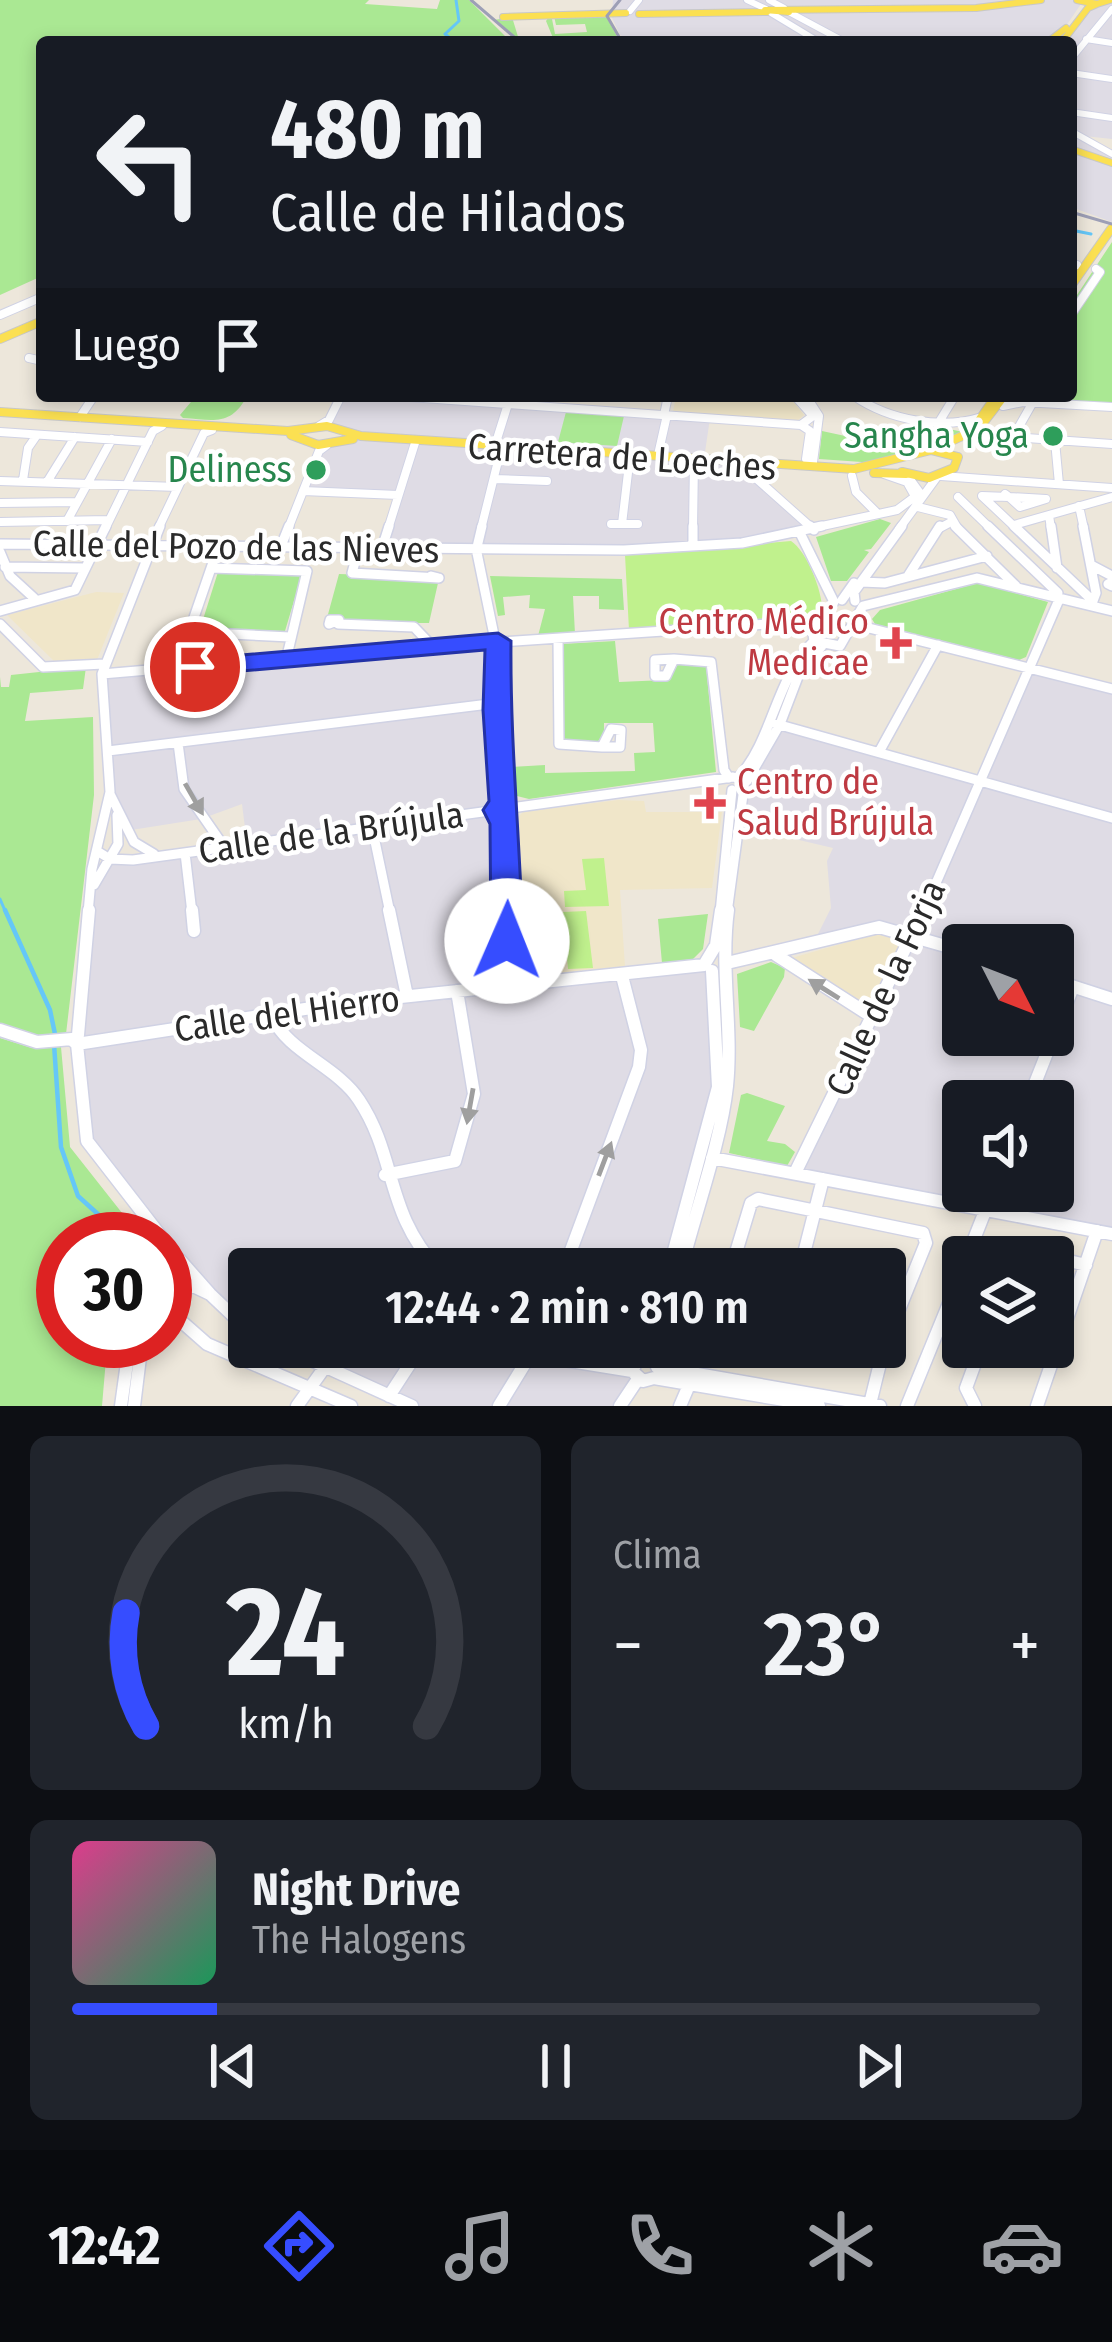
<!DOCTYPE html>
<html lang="es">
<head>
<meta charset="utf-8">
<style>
	:root { --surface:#171b24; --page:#20242c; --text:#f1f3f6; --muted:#9ea1a6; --line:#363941; --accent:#364dff }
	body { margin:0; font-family:"Fira Sans Condensed",sans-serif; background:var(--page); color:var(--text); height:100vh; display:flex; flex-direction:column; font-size:45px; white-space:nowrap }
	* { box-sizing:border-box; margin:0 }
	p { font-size:39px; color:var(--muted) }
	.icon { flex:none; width:66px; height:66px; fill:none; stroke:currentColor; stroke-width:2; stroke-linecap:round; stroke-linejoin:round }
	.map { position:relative; height:1406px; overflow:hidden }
	.details { display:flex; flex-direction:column; gap:30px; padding:30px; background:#0d0f14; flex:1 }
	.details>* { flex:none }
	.guide { position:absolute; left:36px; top:36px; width:1041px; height:366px; border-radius:12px; box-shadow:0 6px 18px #0003; background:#171b24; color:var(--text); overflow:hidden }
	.needle { width:78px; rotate:132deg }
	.buttons { position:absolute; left:942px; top:924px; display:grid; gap:24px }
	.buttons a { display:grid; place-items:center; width:132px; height:132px; border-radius:12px; background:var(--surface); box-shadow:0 6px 18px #0003; font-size:60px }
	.speed { position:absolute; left:36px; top:1212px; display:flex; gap:24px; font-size:60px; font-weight:700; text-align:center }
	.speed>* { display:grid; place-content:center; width:156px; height:156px; border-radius:50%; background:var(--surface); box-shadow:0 6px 18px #0003; line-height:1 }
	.speed .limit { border:18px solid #d22; background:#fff; color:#111 }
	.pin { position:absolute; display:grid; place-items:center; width:102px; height:102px; color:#fff; margin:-51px; border:6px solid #fff; border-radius:50%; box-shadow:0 3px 12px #0007 }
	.me { position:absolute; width:132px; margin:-66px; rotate:1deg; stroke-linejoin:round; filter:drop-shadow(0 0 9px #0008) }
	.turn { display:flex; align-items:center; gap:42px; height:252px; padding:0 36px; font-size:54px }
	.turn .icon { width:156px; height:156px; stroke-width:2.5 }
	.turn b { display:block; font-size:84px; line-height:102px }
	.then { display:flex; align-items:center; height:114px; padding:0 36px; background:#0003; gap:24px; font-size:45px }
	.big { font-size:90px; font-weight:600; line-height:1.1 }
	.details .card { flex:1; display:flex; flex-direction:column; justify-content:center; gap:18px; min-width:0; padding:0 42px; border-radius:18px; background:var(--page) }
	.details .dial { align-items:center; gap:0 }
	.dial svg { height:312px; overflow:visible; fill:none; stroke:var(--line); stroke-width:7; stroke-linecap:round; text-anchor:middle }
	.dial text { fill:var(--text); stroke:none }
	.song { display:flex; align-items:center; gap:36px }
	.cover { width:144px; height:144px; border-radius:18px; background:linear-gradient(135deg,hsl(330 70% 55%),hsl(150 70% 35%)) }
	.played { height:12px; border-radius:6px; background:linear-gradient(90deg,var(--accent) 15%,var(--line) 15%) }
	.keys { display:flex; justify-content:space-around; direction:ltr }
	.heat { display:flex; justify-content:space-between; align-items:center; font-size:66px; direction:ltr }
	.details .tiles { flex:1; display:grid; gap:30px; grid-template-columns:1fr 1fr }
	.card:last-child { grid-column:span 2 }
	.trip { position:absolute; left:228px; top:1248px; width:678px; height:120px; border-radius:12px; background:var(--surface); box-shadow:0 6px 18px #0003; font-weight:600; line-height:120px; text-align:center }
	.tabs { display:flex; height:192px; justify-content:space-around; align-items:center; background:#090b0e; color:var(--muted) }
	.tabs .icon { width:84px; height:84px }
	.tabs .current { color:var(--accent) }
	.tabs b { font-size:54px; color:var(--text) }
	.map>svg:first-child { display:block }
	.industrial { fill:#dfdce5; fill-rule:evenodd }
	.education { fill:#f0e6c9 }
	.green { fill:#aae893 }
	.pitch { fill:#c0f18d }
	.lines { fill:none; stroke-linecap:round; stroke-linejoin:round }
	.stream-far1 { stroke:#65c7f8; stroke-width:3 }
	.stream { stroke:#65c7f8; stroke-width:4.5 }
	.minor-far3-casing { stroke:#d0d2e4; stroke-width:8 }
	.minor-far2-casing { stroke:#d0d2e4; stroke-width:10 }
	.minor-far1-casing { stroke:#d0d2e4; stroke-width:12 }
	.minor-casing { stroke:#d0d2e4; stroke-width:15 }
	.major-far1-casing { stroke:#c8c8c8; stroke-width:8 }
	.major-casing { stroke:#c8c8c8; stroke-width:10 }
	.minor-far3 { stroke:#fff; stroke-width:6 }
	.minor-far2 { stroke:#fff; stroke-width:8 }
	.minor-far1 { stroke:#fff; stroke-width:9 }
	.minor { stroke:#fff; stroke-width:12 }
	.major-far1 { stroke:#fbe052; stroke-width:6 }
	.major { stroke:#fbe052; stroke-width:8 }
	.rail { stroke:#9d9fb6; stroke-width:3 }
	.oneway { fill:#9f9f9f }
	.route { fill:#364dff; stroke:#2332a6; stroke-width:3 }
	.leisure-dot { fill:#2e9e5b; stroke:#fff; stroke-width:4.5 }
	.health-dot { fill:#e0444e; stroke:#fff; stroke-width:4.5 }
	.labels { text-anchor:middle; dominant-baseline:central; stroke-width:9; stroke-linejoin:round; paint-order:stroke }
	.leisure-label { font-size:36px; fill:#27864d; stroke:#fff; text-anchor:end }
	.street-label { font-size:36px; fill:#2a2a2a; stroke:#fff }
	.health-label { font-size:36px; fill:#be3a42; stroke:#fff; text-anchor:end }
</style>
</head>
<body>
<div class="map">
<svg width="1112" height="1406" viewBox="0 0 1112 1406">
	<rect width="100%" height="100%" fill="#ede7db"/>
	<path class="industrial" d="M613,0H1077L1081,4L1055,42H633L620,35L612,18Z
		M1103,3L1112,4V139L1084,136L1112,152V158L1071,146V42H1062L1088,8Z
		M1071,149L1112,163V222L1071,207Z
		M341,396H396L710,418L704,459L361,436L332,426L329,420Z
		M348,439L741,465L814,530L761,540L624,550L382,548L398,496L303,491L319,451Z
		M489,643L497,808L504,813L509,911L504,987L707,969L720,1078L669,1269H249V1331L91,1149L82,1043L94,885L103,867L117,860L247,844L242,804L201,819L131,830L117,815L102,674Z
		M1030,668L1112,689V1234L795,1173L874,1018L892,928L822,942L818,934L831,908L827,861L833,848L740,826L742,798L780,724L981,780ZM963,945H1053V1035H963ZM963,1101H1053V1191H963Z
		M282,1347H644L620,1406H412Z"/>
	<path class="education" d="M676,396H773L793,401L804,415L797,421L673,412Z
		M96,592L124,593L97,660L56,663L7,615Z
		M618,800L644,801L646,812H722L712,888L620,890L625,967L522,976L516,819L523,812Z
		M876,934L905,939L871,1010L788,959Z"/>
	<path class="green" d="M0,0H369L365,4L437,9L440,0H469L511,42H42V276L0,295Z
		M551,14L555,34L587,32L585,24L556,25L554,16L605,14L620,42H522L494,20L512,17L519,40L553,38L546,21Z
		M1112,242V407L1016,398L1071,396V304Z
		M196,396H293L294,401L246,398C230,426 214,420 183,418L180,415Z
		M566,412L624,416L617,446L558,442Z
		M912,421L963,432L876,463L819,459L822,431L887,445L899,442Z
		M880,519L891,523L871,549L864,550L869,552L847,581H831L816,537Z
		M218,572L302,574L285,631L200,629Z
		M339,574L421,577L438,583L429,623H342L327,618Z
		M490,576L622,579L624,610L599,609V596H573L575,634L538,636L545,609L529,608L530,595L503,597L505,615L498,616Z
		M978,583L1048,602L1026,657L1019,660L875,624L872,619L880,610Z
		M615,641L619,682L665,680L675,662L706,665L716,772L529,799L517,796L511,767L545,765V773L635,771L634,753L655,752L653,723H604V742L563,744L562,644Z
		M86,667L83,689L30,693L25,721L93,717L94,795L66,1034L36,1035L0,1023V677L1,687H9L11,675Z
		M708,914L703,949L693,959L662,963L658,919Z
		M771,962L785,968L784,977L754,1031L740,1027L737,974Z
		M0,1038L32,1048L61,1047L70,1147L141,1237L63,1239V1341H115L106,1359L102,1406H0Z
		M747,1093L785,1106L767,1141L785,1144L795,1152L787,1166L729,1153L741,1095Z"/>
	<path class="pitch" d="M791,541C808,552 825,597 822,616L629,630L625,555Z
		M604,858L609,906L565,907L564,891L586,890L582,859Z
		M586,911L593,968L568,969L563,912Z"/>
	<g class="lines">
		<path class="stream-far1" d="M455,42L445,34L459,21L456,0
			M1071,230L1091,234
			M0,899L6,913"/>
		<path class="stream" d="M5,910L50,1010L55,1034
			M54,1044L61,1147L78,1196L121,1235"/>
		<g class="minor-far3-casing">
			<path id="minor-far3" d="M747,0L766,9
				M769,0L784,8
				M630,11L639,0
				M789,12L845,42
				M771,13L819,42
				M1086,39L1112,43
				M1071,59L1112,9
				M1071,73L1112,79
				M1071,112L1112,118
				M1071,131L1112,154"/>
		</g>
		<g class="minor-far2-casing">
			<path id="minor-far2" d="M1071,264L1077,265
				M0,315L42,297
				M1071,315L1100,272L1096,269
				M29,358L42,361
				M396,396L801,425
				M795,396L813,416L801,425
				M806,396L819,416L813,462
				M854,396C889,420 941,430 982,417
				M1033,402L1013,437L1112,444
				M1003,406L1023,402L1112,407
				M664,415L668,396
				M80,417L94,396
				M939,422L955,396
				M801,425L810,431L806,459L813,462
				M319,426L329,420L341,396
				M0,432L148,442
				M1055,441L1059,484
				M487,444L497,439L508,404
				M658,455L667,415
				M741,465L813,529
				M884,474L907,482L916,498
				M852,476L856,492L878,514
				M941,476L1112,488
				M494,479L547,481
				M23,480L28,448L37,435
				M0,481L178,487
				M47,482L75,437
				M303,491L398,495
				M1005,494L1009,497
				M958,497L991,529
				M1009,497L1046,499L1020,507Z
				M1009,497L982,496L1017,529
				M0,503L76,502
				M1079,506L1084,529
				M918,507L950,515L958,529
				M1049,515L1051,529
				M67,521L112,439
				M0,522L108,520
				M611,524H638
				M622,524L629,464
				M1014,525L1112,497
				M105,529L153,431L162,426
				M158,529L204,433L212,430
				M288,529L319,451L327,445
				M388,529L415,443
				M481,529L500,453
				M693,529L694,461
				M808,529L897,510L920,493L907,475
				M899,529L937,477
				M938,529L951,522"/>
		</g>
		<g class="minor-far1-casing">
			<path id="minor-far1" d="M810,526L814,530
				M955,526L1016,586
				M988,526L1058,593
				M1014,526L1093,601
				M1051,526L1057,568
				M1083,526L1096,593L1093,601
				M800,533L834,602
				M0,544L624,550L742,543L822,526
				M219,545L189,632L290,637
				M281,546L289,526
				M693,546V526
				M359,547L352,573L439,578L431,576
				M477,547L482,526
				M382,548L389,526
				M0,552L10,576L34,598
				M477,553L495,640
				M1091,565L1112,576
				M5,567L84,568
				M211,568L307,571L286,660
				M908,576L940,526
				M861,582L885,583L987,556
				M1112,582L1108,584L1112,586
				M842,600L854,583
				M855,601L854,592L902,526
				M863,606L977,578L1112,611
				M0,611L75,590L106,526
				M330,620H339L329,624Z
				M0,624L43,667L104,664
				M338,624L414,627L435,649
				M857,625L1112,689
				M813,634L814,641L840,646L863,606
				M558,639L559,744L602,747
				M499,642L827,620
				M495,646L504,804
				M674,659L711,662L724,770L729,778
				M674,659L666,676H655V660Z
				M102,674L495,640
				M773,723L1112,818
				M611,729L621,730L620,747H602Z
				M178,743L184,789L225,848
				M108,751L497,703
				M879,752L938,645
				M739,777C774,737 775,679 814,641
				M747,781L780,724L801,669L822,646
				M110,794L134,842L154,854
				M504,813L509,913
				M372,827L390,913
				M97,851L110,859L133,860L497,810L504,813L511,808L733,777L745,780L727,913
				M185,853L192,913
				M94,885L118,844L117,815
				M88,913L92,869L110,792L102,674L160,526
				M720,913L732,790
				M923,913L1058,602"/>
		</g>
		<g class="minor-casing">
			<path id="minor" d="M192,910L194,931
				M389,910L407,996
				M776,955L874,1018
				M727,963L879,927L963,951
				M704,965L716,945L721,910
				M1053,980L1112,999
				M503,987L509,910
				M272,1016C287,1052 337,1066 359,1100C397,1157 385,1213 438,1269
				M0,1030L37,1042L72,1039
				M78,1035L89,910
				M72,1040L77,1044L344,1003L704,965
				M77,1044L87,1141L163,1239
				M1028,1101L1073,987
				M712,1158L1112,1234
				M795,1173L924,910
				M385,1175L455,1161L474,1094L457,991
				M165,1242L181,1264
				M967,1257L993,1191
				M1017,1257L1031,1252L1086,1265
				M180,1260L210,1294
				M564,1269L639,1067L641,1050L622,976
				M669,1269L718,1087L712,971
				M681,1269C695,1213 721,1142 727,1086C733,1028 720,969 728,910
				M731,1269L751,1203L758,1199L923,1233L926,1243L885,1344
				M800,1269L823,1179
				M165,1270H182L191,1281L181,1299L165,1302
				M191,1285L210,1294L249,1331
				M165,1307L207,1344L351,1406
				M282,1347L412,1406
				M523,1347L564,1360L632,1371
				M644,1347L632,1371L643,1381L654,1378L819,1406
				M653,1361L657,1347
				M657,1367L880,1406
				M389,1396L421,1347
				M870,1404L884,1347
				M121,1406L130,1341
				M134,1406L142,1341
				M297,1406L325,1367
				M499,1406L532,1352
				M620,1406L638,1379
				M680,1406L689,1385
				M907,1406L963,1269
				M975,1406L966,1388L981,1347
				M1037,1406L1097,1231"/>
		</g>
		<g class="major-far1-casing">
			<path id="major-far1" d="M1077,0L1097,4L1110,0
				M789,12L765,10L976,8L1041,0
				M639,14L767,12
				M503,17L626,13
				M1048,42L1066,28
				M1062,42L1088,8L1097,4
				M1071,149L1112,163
				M1109,232L1112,227"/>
		</g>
		<g class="major-casing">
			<path id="major" d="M1071,286L1111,229
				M0,339L42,321
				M0,412L288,431L327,426L361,436L854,469L931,450L958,457
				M291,435L318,445L353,439
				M970,440L1004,396
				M938,447L971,432L996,396
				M902,472L929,478L954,468L958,457
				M874,473L906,474"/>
		</g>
		<use href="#minor-far3" class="minor-far3"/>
		<use href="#minor-far2" class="minor-far2"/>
		<use href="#minor-far1" class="minor-far1"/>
		<use href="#minor" class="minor"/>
		<use href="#major-far1" class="major-far1"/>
		<use href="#major" class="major"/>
		<path class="rail" d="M471,0L520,42
			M620,0L607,16L622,42
			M1071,212L1112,224"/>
	</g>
	<defs><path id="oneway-solid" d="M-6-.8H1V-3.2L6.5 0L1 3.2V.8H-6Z" transform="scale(3)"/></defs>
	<g class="oneway">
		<use href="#oneway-solid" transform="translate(194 799) rotate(60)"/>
		<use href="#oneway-solid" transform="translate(824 989) rotate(-148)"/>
		<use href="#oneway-solid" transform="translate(470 1106) rotate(100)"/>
		<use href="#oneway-solid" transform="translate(605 1159) rotate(-69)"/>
	</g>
	<path class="route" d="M498,633L511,641C510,743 520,839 523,941L518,949H496L491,941L490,824L483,810L489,801L483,710L485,650L195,675L182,667L195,659Z"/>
	<g class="leisure-dot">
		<circle cx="1053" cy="436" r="12"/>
		<circle cx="316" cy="470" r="12"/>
	</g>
	<g class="health-dot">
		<path d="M890 625h12v12h12v12h-12v12h-12v-12h-12v-12h12z"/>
		<path d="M704 785h12v12h12v12h-12v12h-12v-12h-12v-12h12z"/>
	</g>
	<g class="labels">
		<g class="leisure-label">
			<text x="1029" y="436">Sangha Yoga</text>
			<text x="292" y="470">Deliness</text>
		</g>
		<g class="street-label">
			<text transform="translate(622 457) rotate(4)">Carretera de Loeches</text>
			<text transform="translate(236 547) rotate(1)">Calle del Pozo de las Nieves</text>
			<text transform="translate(331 833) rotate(-8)">Calle de la Brújula</text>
			<text transform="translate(886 988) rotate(-65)">Calle de la Forja</text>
			<text transform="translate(287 1014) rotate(-8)">Calle del Hierro</text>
		</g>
		<g class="health-label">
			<text x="869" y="622">Centro Médico<tspan x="869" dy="41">Medicae</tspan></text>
			<text x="737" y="782" text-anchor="start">Centro de<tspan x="737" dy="41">Salud Brújula</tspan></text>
		</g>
	</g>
</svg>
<div class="buttons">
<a><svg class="needle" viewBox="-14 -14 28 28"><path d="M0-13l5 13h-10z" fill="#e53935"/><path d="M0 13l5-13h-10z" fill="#9ea1a6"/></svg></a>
<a><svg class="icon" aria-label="sound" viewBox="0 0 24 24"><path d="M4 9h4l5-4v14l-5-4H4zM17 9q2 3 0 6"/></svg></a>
<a><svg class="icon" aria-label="layers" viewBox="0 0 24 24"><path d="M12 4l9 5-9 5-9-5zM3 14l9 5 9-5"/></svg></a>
</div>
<div class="speed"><div class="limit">30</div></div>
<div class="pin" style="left:195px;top:667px;background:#d93025"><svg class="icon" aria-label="arrive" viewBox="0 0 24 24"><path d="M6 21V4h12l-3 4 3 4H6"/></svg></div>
<svg class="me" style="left:507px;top:941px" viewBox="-20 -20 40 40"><circle r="19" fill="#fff"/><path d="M0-13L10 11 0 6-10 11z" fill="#364dff"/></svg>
<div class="trip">12:44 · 2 min · 810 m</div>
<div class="guide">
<div class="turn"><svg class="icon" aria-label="left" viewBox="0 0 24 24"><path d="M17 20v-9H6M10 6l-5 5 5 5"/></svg><div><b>480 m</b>Calle de Hilados</div></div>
<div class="then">Luego<svg class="icon" aria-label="arrive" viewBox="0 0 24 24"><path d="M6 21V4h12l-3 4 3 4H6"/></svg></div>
</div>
</div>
<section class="details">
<div class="tiles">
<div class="card dial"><svg viewBox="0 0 100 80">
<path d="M14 69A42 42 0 1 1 86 69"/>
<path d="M14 69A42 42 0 0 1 9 40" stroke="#364dff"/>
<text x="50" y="56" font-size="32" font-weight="700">24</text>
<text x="50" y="72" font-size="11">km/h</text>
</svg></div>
<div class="card"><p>Clima</p>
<div class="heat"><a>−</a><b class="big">23°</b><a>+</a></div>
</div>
<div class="card">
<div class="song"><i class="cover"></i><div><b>Night Drive</b><p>The Halogens</p></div></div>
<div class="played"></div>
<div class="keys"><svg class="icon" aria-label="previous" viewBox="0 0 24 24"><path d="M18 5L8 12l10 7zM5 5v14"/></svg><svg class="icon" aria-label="pause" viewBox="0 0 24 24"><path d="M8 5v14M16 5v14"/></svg><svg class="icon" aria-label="next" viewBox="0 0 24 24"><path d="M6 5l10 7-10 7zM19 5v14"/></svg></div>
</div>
</div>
</section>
<nav class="tabs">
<b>12:42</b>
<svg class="icon current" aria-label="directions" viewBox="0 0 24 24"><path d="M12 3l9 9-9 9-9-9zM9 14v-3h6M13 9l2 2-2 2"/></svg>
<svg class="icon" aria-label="music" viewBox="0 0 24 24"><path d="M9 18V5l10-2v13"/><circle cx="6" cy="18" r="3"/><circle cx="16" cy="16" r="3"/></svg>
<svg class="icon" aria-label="phone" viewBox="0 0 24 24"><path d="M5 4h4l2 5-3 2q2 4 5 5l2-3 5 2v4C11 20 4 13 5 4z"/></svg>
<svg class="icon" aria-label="climate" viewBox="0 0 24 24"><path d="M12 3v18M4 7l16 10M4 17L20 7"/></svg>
<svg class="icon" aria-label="car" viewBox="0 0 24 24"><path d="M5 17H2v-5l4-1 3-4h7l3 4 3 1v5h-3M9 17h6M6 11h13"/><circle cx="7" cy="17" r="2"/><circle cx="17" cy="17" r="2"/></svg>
</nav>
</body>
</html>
